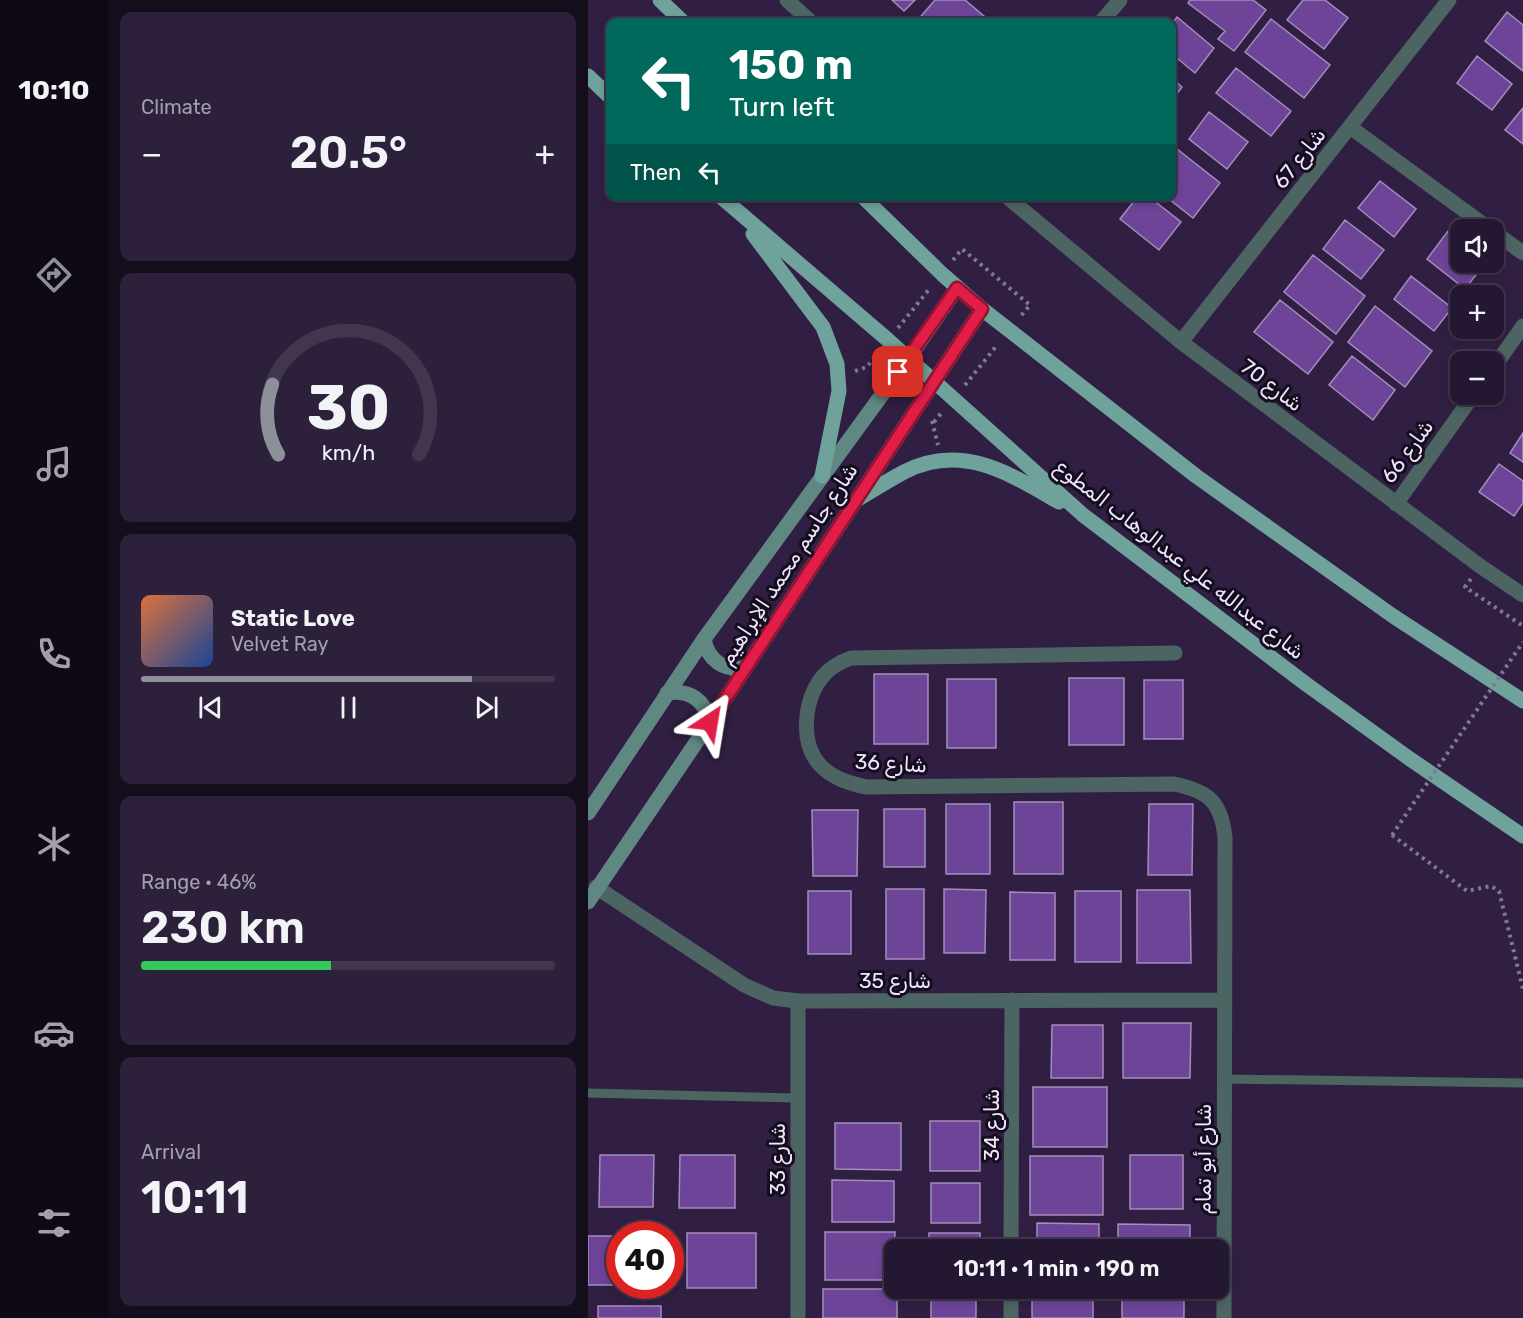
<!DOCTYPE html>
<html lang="en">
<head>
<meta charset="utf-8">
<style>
	:root { --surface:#241732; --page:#2c203a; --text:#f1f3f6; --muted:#a39fac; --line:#41364d; --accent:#8c9099 }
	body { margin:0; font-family:Rubik,Cairo,sans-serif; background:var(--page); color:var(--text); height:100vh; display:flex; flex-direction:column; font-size:22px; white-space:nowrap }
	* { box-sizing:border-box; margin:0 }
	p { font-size:20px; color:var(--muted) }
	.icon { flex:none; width:33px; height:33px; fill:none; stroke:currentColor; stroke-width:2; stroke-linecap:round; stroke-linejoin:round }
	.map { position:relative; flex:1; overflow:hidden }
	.panel { display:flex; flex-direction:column; gap:12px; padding:12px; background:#140d1c; width:480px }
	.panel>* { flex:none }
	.banner { position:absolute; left:18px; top:18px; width:570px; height:183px; border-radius:12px; box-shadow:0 3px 9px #0003,0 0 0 2px var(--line); background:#00695c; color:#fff; overflow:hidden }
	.fabs { position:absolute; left:862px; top:219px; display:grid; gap:12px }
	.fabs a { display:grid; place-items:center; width:54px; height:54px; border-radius:12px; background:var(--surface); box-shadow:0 3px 9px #0003,0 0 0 2px var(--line); font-size:30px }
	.speed { position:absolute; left:18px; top:1221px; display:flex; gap:12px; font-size:30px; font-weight:700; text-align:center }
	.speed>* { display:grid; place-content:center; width:78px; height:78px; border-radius:50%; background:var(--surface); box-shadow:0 3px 9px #0003,0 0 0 2px var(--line); line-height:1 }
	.speed .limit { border:9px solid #d22; background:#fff; color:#111 }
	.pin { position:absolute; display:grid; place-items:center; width:51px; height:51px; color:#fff; margin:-26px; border-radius:12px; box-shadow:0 3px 9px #0006 }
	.me { position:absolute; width:66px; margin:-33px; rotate:33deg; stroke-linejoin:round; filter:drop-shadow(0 0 4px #0008) }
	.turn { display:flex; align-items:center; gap:21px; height:126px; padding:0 24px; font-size:27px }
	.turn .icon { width:78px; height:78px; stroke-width:2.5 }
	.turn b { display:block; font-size:42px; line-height:51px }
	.then { display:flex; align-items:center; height:57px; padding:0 24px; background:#0003; gap:12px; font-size:22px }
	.big { font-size:45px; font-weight:600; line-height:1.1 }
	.panel .card { flex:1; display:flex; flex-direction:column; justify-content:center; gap:9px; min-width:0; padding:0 21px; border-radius:12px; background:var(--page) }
	.panel .dial { align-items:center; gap:0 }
	.dial svg { height:156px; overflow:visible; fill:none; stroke:var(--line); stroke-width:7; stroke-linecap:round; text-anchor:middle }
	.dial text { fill:var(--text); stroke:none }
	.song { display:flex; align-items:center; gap:18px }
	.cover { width:72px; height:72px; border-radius:9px; background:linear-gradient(135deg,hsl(20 70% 55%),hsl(220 70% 35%)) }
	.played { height:6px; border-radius:3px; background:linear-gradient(90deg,var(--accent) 80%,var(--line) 80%) }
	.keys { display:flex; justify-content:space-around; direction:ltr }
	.heat { display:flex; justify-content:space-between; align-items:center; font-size:33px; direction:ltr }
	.charge { height:9px; border-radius:4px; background:linear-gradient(90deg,#34c759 46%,var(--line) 0) }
	.trip { position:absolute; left:296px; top:1239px; width:345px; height:60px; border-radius:12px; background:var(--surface); box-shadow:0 3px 9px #0003,0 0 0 2px var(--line); font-weight:600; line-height:60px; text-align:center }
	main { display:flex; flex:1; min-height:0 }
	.dock { display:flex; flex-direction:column; width:108px; justify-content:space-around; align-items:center; background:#0e0914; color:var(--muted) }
	.dock .icon { width:42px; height:42px }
	.dock .active { color:var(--accent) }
	.dock b { font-size:27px; color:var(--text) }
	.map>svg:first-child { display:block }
	.building { fill:#6e4499; stroke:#a18eba; stroke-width:1.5 }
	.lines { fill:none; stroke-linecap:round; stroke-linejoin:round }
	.path { stroke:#847694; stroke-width:4; stroke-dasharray:3 4.5; stroke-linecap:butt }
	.lane { stroke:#4d6562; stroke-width:9 }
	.street { stroke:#4d6562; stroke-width:15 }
	.secondary { stroke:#608882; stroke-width:15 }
	.primary { stroke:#6ea29b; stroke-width:15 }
	.path-bridge { stroke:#847694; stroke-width:4; stroke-dasharray:3 4.5; stroke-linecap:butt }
	.route-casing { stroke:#92132f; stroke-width:15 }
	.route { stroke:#e11d48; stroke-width:10 }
	.labels { text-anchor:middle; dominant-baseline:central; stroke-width:6; stroke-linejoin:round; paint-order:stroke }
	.street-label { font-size:21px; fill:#eee4fc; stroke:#140d1d }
</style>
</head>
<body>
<main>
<nav class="dock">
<b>10:10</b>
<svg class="icon active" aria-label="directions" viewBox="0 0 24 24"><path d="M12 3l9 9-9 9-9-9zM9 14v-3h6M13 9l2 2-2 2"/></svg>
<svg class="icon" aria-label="music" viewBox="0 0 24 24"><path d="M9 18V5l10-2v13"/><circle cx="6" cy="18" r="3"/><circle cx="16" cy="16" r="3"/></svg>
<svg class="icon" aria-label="phone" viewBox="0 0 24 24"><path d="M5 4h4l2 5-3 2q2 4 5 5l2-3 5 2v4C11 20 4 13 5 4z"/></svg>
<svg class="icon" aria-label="climate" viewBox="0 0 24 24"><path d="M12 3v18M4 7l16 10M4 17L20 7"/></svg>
<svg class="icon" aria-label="car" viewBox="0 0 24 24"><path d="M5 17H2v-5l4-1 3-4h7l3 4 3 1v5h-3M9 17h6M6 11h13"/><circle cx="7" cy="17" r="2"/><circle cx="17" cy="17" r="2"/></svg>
<svg class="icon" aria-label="filters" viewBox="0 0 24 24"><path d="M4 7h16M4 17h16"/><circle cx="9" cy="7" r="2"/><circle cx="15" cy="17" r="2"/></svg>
</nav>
<section class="panel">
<div class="card"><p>Climate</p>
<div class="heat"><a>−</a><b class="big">20.5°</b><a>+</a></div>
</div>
<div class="card dial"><svg viewBox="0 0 100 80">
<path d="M14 69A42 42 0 1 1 86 69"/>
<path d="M14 69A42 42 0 0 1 11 33" stroke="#8c9099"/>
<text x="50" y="56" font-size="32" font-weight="700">30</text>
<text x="50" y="72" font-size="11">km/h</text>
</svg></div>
<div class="card">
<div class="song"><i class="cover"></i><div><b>Static Love</b><p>Velvet Ray</p></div></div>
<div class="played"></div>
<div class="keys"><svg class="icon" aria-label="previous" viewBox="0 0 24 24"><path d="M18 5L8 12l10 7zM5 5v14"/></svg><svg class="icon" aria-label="pause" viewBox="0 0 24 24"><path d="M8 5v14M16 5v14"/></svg><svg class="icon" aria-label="next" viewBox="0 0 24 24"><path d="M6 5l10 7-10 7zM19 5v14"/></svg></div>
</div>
<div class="card"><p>Range · 46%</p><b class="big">230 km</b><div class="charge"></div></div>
<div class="card"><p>Arrival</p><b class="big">10:11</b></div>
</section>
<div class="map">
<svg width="935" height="1318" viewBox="0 0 935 1318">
	<rect width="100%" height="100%" fill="#301f42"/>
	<path class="building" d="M304,0H327L316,11Z
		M347,0H377L403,22H328Z
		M602,0H665L678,10L646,51L630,39L637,31L600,3Z
		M715,0H737L760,18L736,49L699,20Z
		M919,12L935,25V71L897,41Z
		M589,17L626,48L607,73L584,54V24Z
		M683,19L742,65L716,98L657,52Z
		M889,56L924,84L904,110L869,83Z
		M648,68L703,111L683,136L628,93Z
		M584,78L594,87L584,100Z
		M935,108V144L917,130Z
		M621,112L660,142L639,169L601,139Z
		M584,145L632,183L605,218L577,196H584Z
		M792,181L828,209L806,237L770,208Z
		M550,196H560L593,222L571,250L532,219Z
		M757,220L796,250L773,279L735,249Z
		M860,231L873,241V262H898L877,289L839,259Z
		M725,255L777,296L748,334L696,292Z
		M823,276L864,308L846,331L806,299Z
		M692,300L745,342L720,374L666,332Z
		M787,306L844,351L817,387L760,342Z
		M764,356L807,390L785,420L741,385Z
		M935,433V462L922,453Z
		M911,464L935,481V503L926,516L891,492Z
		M286,674H340V744H286Z
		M481,678H536V745H481Z
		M359,679H408V748H359Z
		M556,680H595V739H556Z
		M426,802H475V874H426Z
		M358,804H402V874H358Z
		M561,804H605L604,875H560Z
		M296,809H337V867H296Z
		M224,810H270L269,876H225Z
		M298,889H336V959H298Z
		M356,889L398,890L397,953H356Z
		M549,890H602L603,963H549Z
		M220,891H263V954H220Z
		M487,891H533V962H487Z
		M422,892L467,893V960H422Z
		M535,1023H603L602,1078H535Z
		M464,1025H515V1078H463Z
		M445,1087H519V1147H445Z
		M342,1121H392V1171H342Z
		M247,1123H313V1170L247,1169Z
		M12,1155H66L65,1207H11Z
		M92,1155H147V1208H91Z
		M542,1155H595V1209H542Z
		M442,1156H515V1215H442Z
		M244,1180L306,1181V1222H244Z
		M343,1183H392V1223H343Z
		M449,1223L511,1224V1250H449Z
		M530,1224L602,1225V1250H530Z
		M237,1232H307L306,1280H237Z
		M99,1233H168V1288H99Z
		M341,1233H392L393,1250H341Z
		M0,1236H32V1285H0Z
		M235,1289H309V1318H235Z
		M343,1290H388V1318H343Z
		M534,1291H596V1318H534Z
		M444,1292H505V1318H444Z
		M10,1306H73V1318H10Z"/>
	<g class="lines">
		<path class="path" d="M365,260L374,249L442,305L432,317
			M310,328L343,287
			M267,371L279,367L290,352
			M377,385L410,344
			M344,421L350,445
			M346,422L355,411
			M883,579L877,587L935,626
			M804,835L879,891L903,886L911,891L935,989"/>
		<path class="lane" d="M637,1079L935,1083
			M0,1093L210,1098"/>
		<path class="street" d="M199,0L223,22
			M513,22L532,0
			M762,127L903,230
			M418,196L593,342L892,566L935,595
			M906,232L935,253
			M593,342L861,0
			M906,367L935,326
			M808,504L886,394
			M587,653L263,658C252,662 244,666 236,675C216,697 211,742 232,765C245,779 261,783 278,787L586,784C621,791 633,802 637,837L636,1318
			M8,887L156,985L185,998L210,1001L637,1000
			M423,1250L424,1000
			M210,1318V1001
			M423,1318V1288"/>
		<path class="secondary" d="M116,639C120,660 135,671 157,668
			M79,693C101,689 117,700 122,722
			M0,813L116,639L320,359L369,288
			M0,902L122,722L394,309"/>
		<path class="primary" d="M72,0L95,22
			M0,76L22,97
			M132,196L300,340L495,515L718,684L822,759L935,836
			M274,196L354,274L394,309L608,476L805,616L935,701
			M165,234L235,327L249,364L251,391L234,476
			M265,502C282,492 299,481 316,472C374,442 422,474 471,502"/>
		<path class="path-bridge" d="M804,835L935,642"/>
	</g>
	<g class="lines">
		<g class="route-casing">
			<path id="route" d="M122,722L394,309L369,288L310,372"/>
		</g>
		<use href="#route" class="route"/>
	</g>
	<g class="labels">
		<g class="street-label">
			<text transform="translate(711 158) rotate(-52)">شارع 67</text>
			<text transform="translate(684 385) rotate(37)">شارع 70</text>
			<text transform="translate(819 451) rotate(-54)">شارع 66</text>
			<text transform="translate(592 559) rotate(38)">شارع عبدالله علي عبدالوهاب المطوع</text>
			<text transform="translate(200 564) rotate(-57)">شارع جاسم محمد الإبراهيم</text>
			<text transform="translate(303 763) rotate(3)">شارع 36</text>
			<text x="307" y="980">شارع 35</text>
			<text transform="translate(403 1125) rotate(-90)">شارع 34</text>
			<text transform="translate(189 1159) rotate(-90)">شارع 33</text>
			<text transform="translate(615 1159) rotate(-90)">شارع أبو تمام</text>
		</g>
	</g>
</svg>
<div class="fabs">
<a><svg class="icon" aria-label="sound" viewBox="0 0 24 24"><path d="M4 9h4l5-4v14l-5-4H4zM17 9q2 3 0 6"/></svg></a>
<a>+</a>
<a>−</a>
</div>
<div class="speed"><div class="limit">40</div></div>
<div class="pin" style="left:310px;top:372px;background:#d93025"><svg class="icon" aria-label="arrive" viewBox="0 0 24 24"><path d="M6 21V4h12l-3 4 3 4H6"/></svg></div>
<svg class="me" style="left:122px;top:722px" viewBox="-20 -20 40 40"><path d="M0-17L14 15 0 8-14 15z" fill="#e11d48" stroke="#fff" stroke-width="4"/></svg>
<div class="trip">10:11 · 1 min · 190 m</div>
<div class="banner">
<div class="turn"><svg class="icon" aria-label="left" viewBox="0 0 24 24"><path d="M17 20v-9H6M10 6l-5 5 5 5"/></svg><div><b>150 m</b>Turn left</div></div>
<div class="then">Then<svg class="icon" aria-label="left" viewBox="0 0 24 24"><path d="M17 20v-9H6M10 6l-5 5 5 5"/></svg></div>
</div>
</div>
</main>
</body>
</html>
